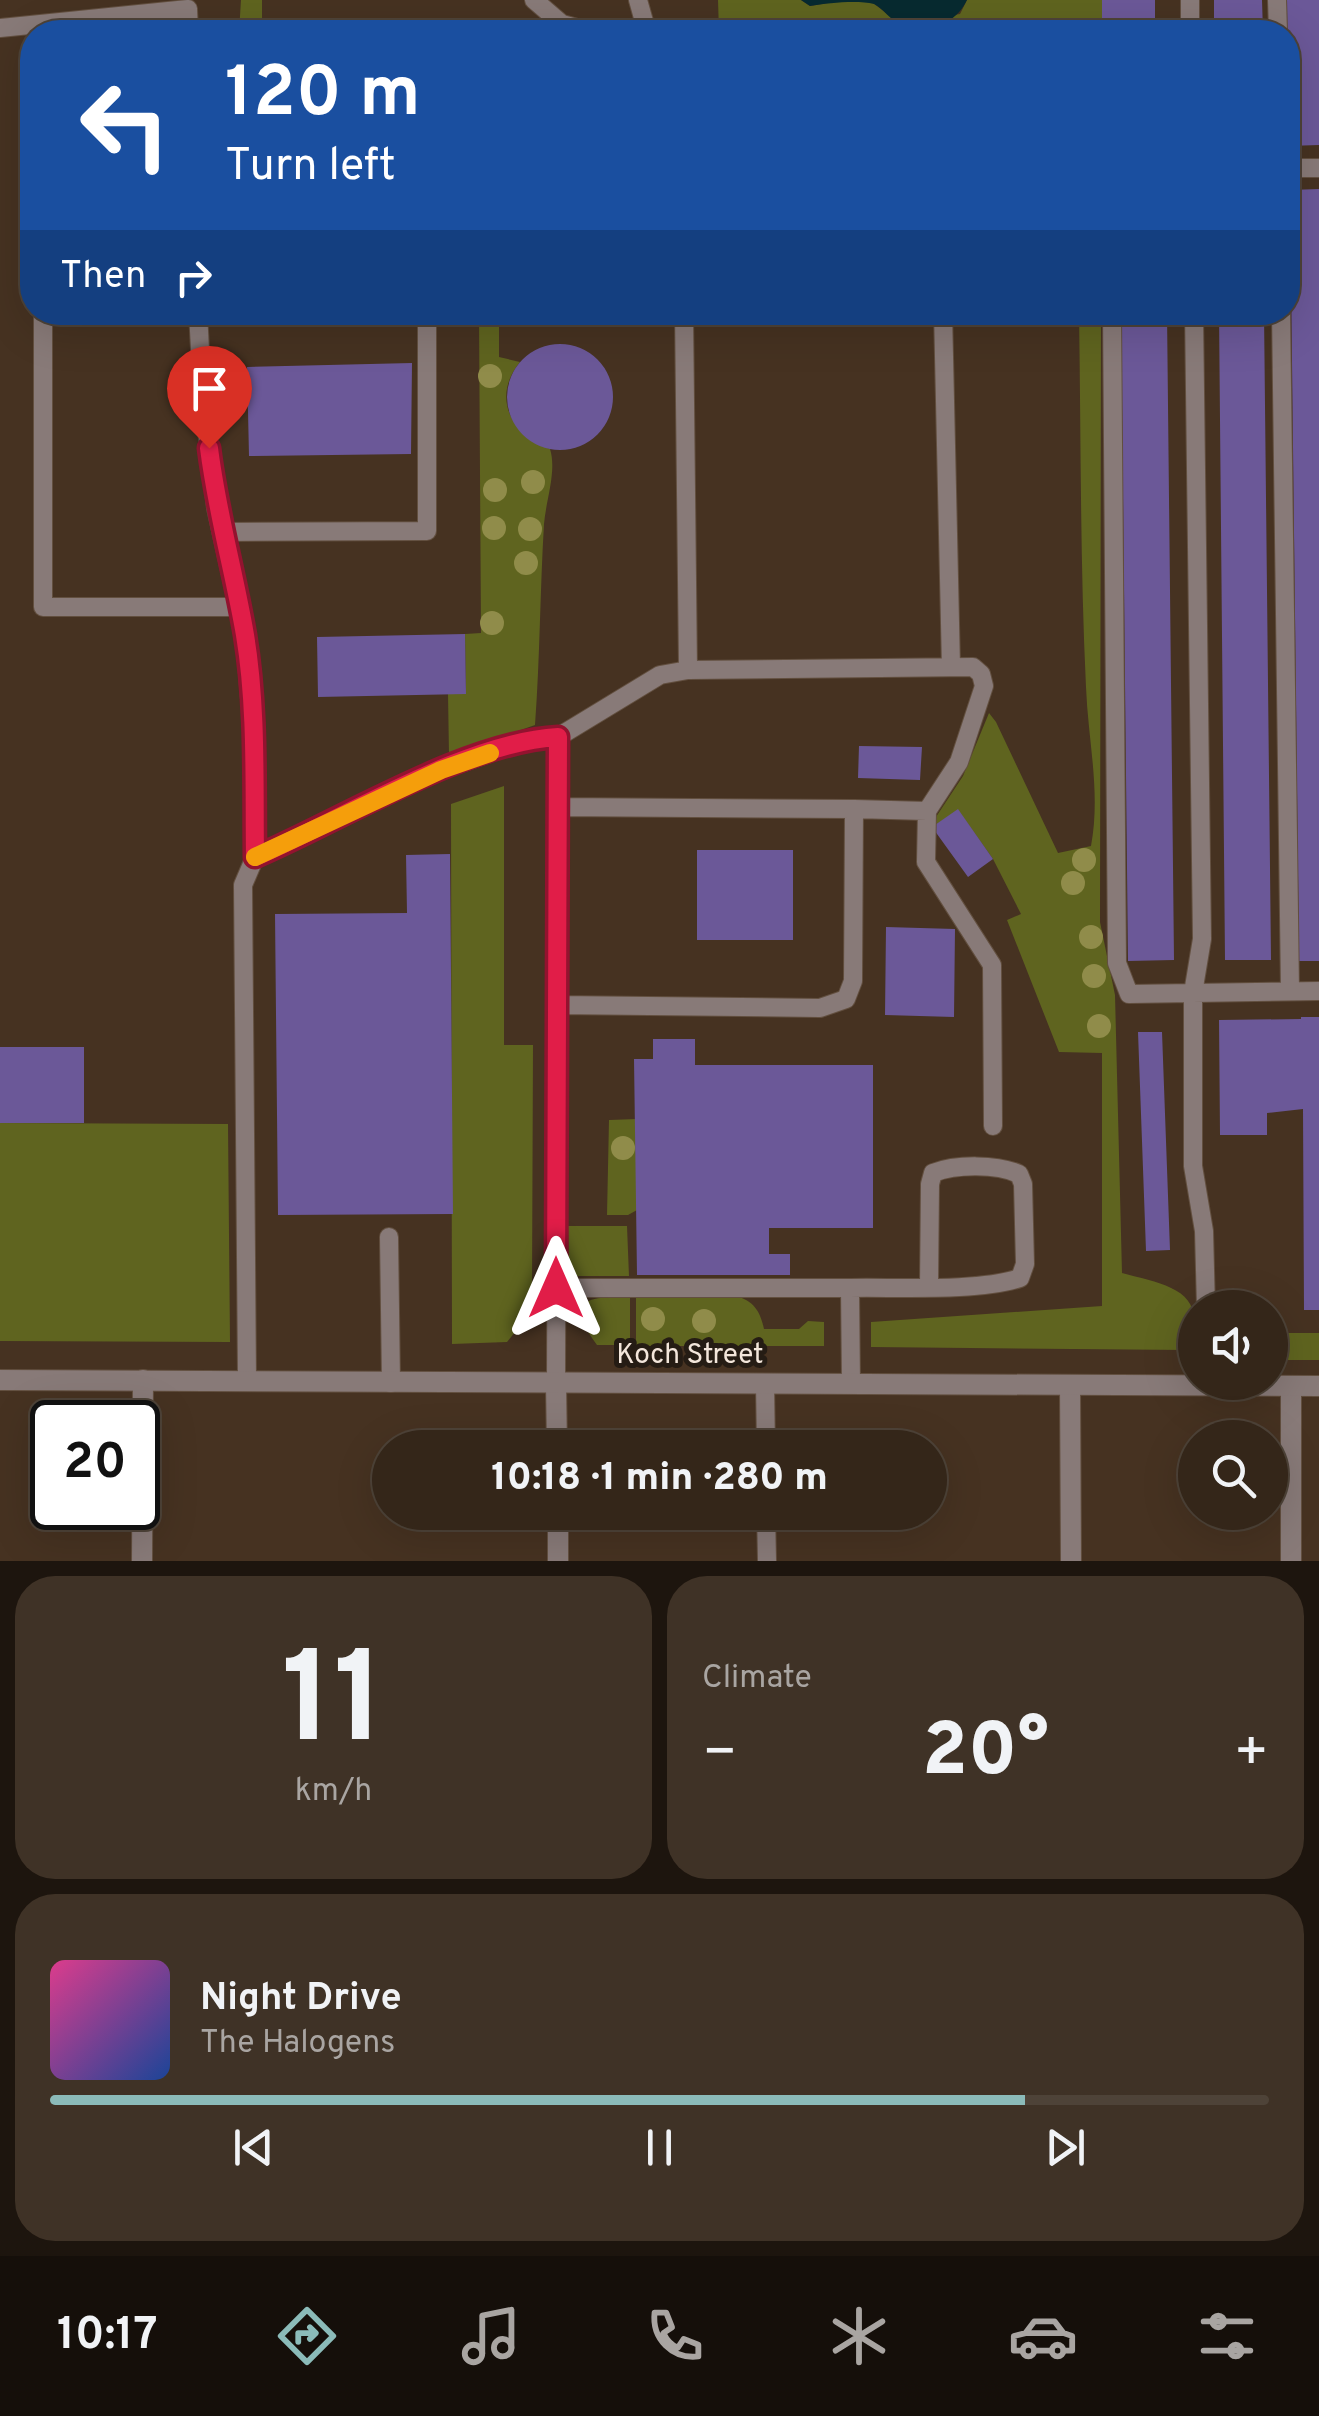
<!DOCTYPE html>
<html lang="en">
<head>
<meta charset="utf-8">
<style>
	:root { --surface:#342619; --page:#3f3226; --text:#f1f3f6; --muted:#a9a5a2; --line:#4e4338; --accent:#8bbbb9 }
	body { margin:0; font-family:Overpass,sans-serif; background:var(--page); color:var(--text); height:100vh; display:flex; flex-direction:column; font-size:38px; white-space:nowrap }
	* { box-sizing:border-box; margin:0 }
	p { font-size:32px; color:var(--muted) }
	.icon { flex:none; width:55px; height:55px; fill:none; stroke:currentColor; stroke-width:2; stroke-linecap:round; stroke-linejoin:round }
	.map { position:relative; height:1561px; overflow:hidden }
	.drawer { display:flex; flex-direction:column; gap:15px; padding:15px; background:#1d150e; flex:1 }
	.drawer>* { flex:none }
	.banner { position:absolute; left:20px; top:20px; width:1280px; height:305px; border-radius:40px; box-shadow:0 10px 40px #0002,0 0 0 2px var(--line); background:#1a4fa0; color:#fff; overflow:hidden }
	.tools { position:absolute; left:1178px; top:1290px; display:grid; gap:20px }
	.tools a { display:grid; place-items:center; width:110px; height:110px; border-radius:50%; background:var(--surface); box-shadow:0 10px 40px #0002,0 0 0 2px var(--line); font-size:50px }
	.speed { position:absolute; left:30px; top:1400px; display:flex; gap:20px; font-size:50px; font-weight:700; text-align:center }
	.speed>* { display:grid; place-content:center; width:130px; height:130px; border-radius:50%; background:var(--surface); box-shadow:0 10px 40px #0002,0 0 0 2px var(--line); line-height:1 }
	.speed .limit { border:5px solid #111; border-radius:15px; background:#fff; color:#111 }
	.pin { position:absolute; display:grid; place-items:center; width:85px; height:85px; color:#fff; margin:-102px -42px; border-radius:50% 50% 50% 0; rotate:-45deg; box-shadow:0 0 10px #0007 }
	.pin .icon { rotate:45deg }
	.me { position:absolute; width:110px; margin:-55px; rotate:0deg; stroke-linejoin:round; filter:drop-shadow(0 0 8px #0008) }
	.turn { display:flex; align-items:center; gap:35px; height:210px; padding:0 40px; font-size:45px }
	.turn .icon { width:130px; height:130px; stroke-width:2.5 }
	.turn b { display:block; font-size:70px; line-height:85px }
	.then { display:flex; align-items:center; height:95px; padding:0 40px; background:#0003; gap:20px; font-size:38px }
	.big { font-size:75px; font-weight:800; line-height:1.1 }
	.drawer .widget { flex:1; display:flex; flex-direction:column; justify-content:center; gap:15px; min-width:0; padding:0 35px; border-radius:40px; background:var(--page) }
	.drawer .dial { align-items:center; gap:0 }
	.dial b { font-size:130px; line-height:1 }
	.song { display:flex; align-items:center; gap:30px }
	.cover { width:120px; height:120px; border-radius:15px; background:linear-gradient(135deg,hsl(330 70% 55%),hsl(220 70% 35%)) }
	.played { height:10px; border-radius:5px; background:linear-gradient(90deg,var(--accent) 80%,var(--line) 80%) }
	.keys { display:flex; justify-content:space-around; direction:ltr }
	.heat { display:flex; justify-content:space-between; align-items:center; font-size:55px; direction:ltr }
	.drawer .tiles { flex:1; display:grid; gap:15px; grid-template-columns:1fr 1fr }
	.widget:last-child { grid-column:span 2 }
	.trip { position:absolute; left:372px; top:1430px; width:575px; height:100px; border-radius:50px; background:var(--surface); box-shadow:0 10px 40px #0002,0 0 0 2px var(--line); font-weight:800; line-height:100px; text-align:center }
	.menu { display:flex; height:160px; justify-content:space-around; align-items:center; background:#150f0a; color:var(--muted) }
	.menu .icon { width:70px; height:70px }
	.menu .active { color:var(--accent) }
	.menu b { font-size:45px; color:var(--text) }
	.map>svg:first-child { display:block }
	.green { fill:#5f641f }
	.water { fill:#072a30 }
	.building { fill:#6b5898 }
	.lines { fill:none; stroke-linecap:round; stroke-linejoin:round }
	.service-casing { stroke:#624f3f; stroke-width:20 }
	.minor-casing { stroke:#624f3f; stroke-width:22 }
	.tertiary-casing { stroke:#624f3f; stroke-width:22 }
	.service { stroke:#887a78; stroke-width:18 }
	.minor { stroke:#887a78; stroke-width:20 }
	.tertiary { stroke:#887a78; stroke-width:20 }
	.tree { fill:#908c4a }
	.route-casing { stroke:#92132f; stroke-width:25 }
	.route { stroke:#e11d48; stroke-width:18 }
	.slow { stroke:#f59e0b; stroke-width:18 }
	.labels { text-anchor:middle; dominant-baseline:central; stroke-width:10; stroke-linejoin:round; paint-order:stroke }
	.street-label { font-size:28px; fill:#f3e6db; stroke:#251c14 }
</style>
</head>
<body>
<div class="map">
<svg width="1319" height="1561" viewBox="0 0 1319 1561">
	<rect width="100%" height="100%" fill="#463221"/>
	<path class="green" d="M241,0H262V32H239Z
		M718,0H801L810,6L840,1L872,2L900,24L960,14L967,0H1102V32H719Z
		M479,313H499V357L520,362C491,397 511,435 550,449C557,471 546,500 544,524C540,591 540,658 535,725L449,755L448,694H466L465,634L481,633Z
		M1079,313H1101L1100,922L1115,995L1122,1273C1166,1285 1213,1290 1186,1350L871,1347V1322L1102,1306V1053L1059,1052L1007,920L1021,914L993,859L958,810L934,826L932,823L963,776L989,713L996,722L1058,853L1091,846C1101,792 1088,741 1086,687C1080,562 1081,437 1079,313Z
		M504,786V1045H533L532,1292L520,1326L507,1342L452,1344L451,804Z
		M637,1119V1210L628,1215H607L609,1120Z
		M0,1123L228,1124L230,1342L0,1341Z
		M568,1226H627L629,1276H575L569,1270Z
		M636,1295L739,1297C755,1302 761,1314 764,1329H799L808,1321L824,1322V1346H636Z
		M630,1296V1345H597C563,1299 587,1297 630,1296Z
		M1277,1333H1319V1360H1270V1335Z"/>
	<path class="water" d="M801,0H967C955,25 926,36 900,24C890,20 884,9 874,4C857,0 829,3 810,6Z"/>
	<path class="building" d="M1102,0H1155V32H1102Z
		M1214,0H1262L1263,32H1214Z
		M1287,0H1319V145L1288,146Z
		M1319,189V961H1299L1290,190Z
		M1121,312H1167L1174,960L1128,961Z
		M1219,312H1264L1271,960H1225Z
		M507 397a53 53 0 1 1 106 0a53 53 0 1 1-106 0Z
		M412,363L411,454L249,456L247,367Z
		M465,634L466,694L318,697L317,637Z
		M859,746L922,747L920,780L858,778Z
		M958,809L993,859L968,877L932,827Z
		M697,850H793V940H697Z
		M450,854L453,1214L278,1215L275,914L407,913L406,855Z
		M886,927L955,929L954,1017L885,1015Z
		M1301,1017H1319V1310H1304L1303,1109L1267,1113V1135H1220L1219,1020L1301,1019Z
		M1138,1032H1162L1170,1250L1146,1251Z
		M653,1039H695V1065H873V1228H769V1254H790V1275H637L634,1059H653Z
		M0,1047H84V1123H0Z"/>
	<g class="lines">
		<g class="service-casing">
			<path id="service" d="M534,0L562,24L591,32
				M638,0L647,32
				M1190,0V32
				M1277,0L1278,32
				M0,28L188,9L189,32
				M1288,168H1319
				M43,312V607H239
				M198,312L202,387L216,508L245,637L254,749L255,857L243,885L247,1381
				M684,312L688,670
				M943,312L951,667
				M1112,312L1117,963L1129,994L1319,991
				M1194,312L1202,939L1193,993V1166L1204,1231L1206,1308
				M1281,312L1290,991
				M222,532L427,531V312
				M854,809L927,811L926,862L992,965L993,1126
				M255,857L441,770L529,739L558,737L660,675L688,670L973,667L981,674L984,686L959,762L927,811
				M557,1005L820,1008L846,999L853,981L854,809L557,807
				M389,1237L391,1383
				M556,1288H850L851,1384
				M850,1288C897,1287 979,1292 1020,1278L1025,1264L1023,1184L1019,1174C997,1164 956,1164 933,1173L930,1184L929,1286
				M556,1384L558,737
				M765,1384L766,1448
				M766,1512L767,1561"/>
		</g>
		<g class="minor-casing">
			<path id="minor" d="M556,1384L557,1448
				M1070,1385L1071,1561
				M558,1512V1561
				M142,1561L143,1380
				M1291,1561V1386"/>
		</g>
		<g class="tertiary-casing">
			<path id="tertiary" d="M0,1380L1319,1386"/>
		</g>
		<use href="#service" class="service"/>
		<use href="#minor" class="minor"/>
		<use href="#tertiary" class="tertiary"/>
	</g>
	<g class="tree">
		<circle cx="490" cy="376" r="12"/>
		<circle cx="533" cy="482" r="12"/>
		<circle cx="495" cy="490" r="12"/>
		<circle cx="494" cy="528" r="12"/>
		<circle cx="530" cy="529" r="12"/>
		<circle cx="526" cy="563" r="12"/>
		<circle cx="492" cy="623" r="12"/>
		<circle cx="1084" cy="860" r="12"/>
		<circle cx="1073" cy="883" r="12"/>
		<circle cx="1091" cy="937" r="12"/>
		<circle cx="1094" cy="976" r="12"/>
		<circle cx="1099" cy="1026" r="12"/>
		<circle cx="623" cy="1148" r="12"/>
		<circle cx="653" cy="1319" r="12"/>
		<circle cx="704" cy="1321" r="12"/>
	</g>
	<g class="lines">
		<g class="route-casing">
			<path id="route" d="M209,448C217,513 234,571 245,635C257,708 254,784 255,857C342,820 465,742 558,737L556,1288"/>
		</g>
		<use href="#route" class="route"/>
		<path class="slow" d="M255,857L441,770L490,753"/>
	</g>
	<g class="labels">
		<g class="street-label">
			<text x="690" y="1356">Koch Street</text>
		</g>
	</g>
</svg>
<div class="tools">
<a><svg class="icon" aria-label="sound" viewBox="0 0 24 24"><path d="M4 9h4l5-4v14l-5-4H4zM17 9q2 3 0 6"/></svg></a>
<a><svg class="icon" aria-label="search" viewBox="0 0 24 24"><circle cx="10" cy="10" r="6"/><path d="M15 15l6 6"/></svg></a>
</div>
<div class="speed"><div class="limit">20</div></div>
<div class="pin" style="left:209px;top:448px;background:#d93025"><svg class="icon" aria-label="arrive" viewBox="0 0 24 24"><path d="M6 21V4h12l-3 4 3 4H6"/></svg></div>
<svg class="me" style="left:556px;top:1288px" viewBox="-20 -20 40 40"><path d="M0-17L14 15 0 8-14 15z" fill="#e11d48" stroke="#fff" stroke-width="4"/></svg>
<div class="trip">10:18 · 1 min · 280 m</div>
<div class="banner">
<div class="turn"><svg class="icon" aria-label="left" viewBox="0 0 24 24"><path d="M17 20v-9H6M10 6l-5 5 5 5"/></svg><div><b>120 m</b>Turn left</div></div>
<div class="then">Then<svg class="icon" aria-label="right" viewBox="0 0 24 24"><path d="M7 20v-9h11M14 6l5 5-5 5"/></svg></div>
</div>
</div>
<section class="drawer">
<div class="tiles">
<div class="widget dial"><b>11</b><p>km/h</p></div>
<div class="widget"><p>Climate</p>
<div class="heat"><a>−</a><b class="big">20°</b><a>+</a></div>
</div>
<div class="widget">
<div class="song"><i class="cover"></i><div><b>Night Drive</b><p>The Halogens</p></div></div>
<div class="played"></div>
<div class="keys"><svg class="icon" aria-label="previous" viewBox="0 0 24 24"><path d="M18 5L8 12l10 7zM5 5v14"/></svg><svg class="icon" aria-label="pause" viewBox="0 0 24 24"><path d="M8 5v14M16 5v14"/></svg><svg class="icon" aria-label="next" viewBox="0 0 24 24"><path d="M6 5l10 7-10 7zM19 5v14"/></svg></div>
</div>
</div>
</section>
<nav class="menu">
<b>10:17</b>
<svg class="icon active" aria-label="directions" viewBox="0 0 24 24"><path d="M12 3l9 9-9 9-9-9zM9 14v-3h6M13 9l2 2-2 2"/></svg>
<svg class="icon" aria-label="music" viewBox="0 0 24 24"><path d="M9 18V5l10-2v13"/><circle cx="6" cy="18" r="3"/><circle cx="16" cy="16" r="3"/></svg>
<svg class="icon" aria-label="phone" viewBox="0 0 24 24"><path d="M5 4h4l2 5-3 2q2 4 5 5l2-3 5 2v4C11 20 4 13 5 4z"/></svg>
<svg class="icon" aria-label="climate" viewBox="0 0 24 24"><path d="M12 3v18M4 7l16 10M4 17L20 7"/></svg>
<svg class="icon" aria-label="car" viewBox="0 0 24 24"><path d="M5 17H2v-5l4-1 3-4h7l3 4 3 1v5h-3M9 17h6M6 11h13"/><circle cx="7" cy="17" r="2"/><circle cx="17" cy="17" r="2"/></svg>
<svg class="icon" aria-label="filters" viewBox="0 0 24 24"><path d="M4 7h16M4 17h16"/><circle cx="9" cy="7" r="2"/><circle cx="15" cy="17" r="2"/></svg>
</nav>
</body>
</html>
